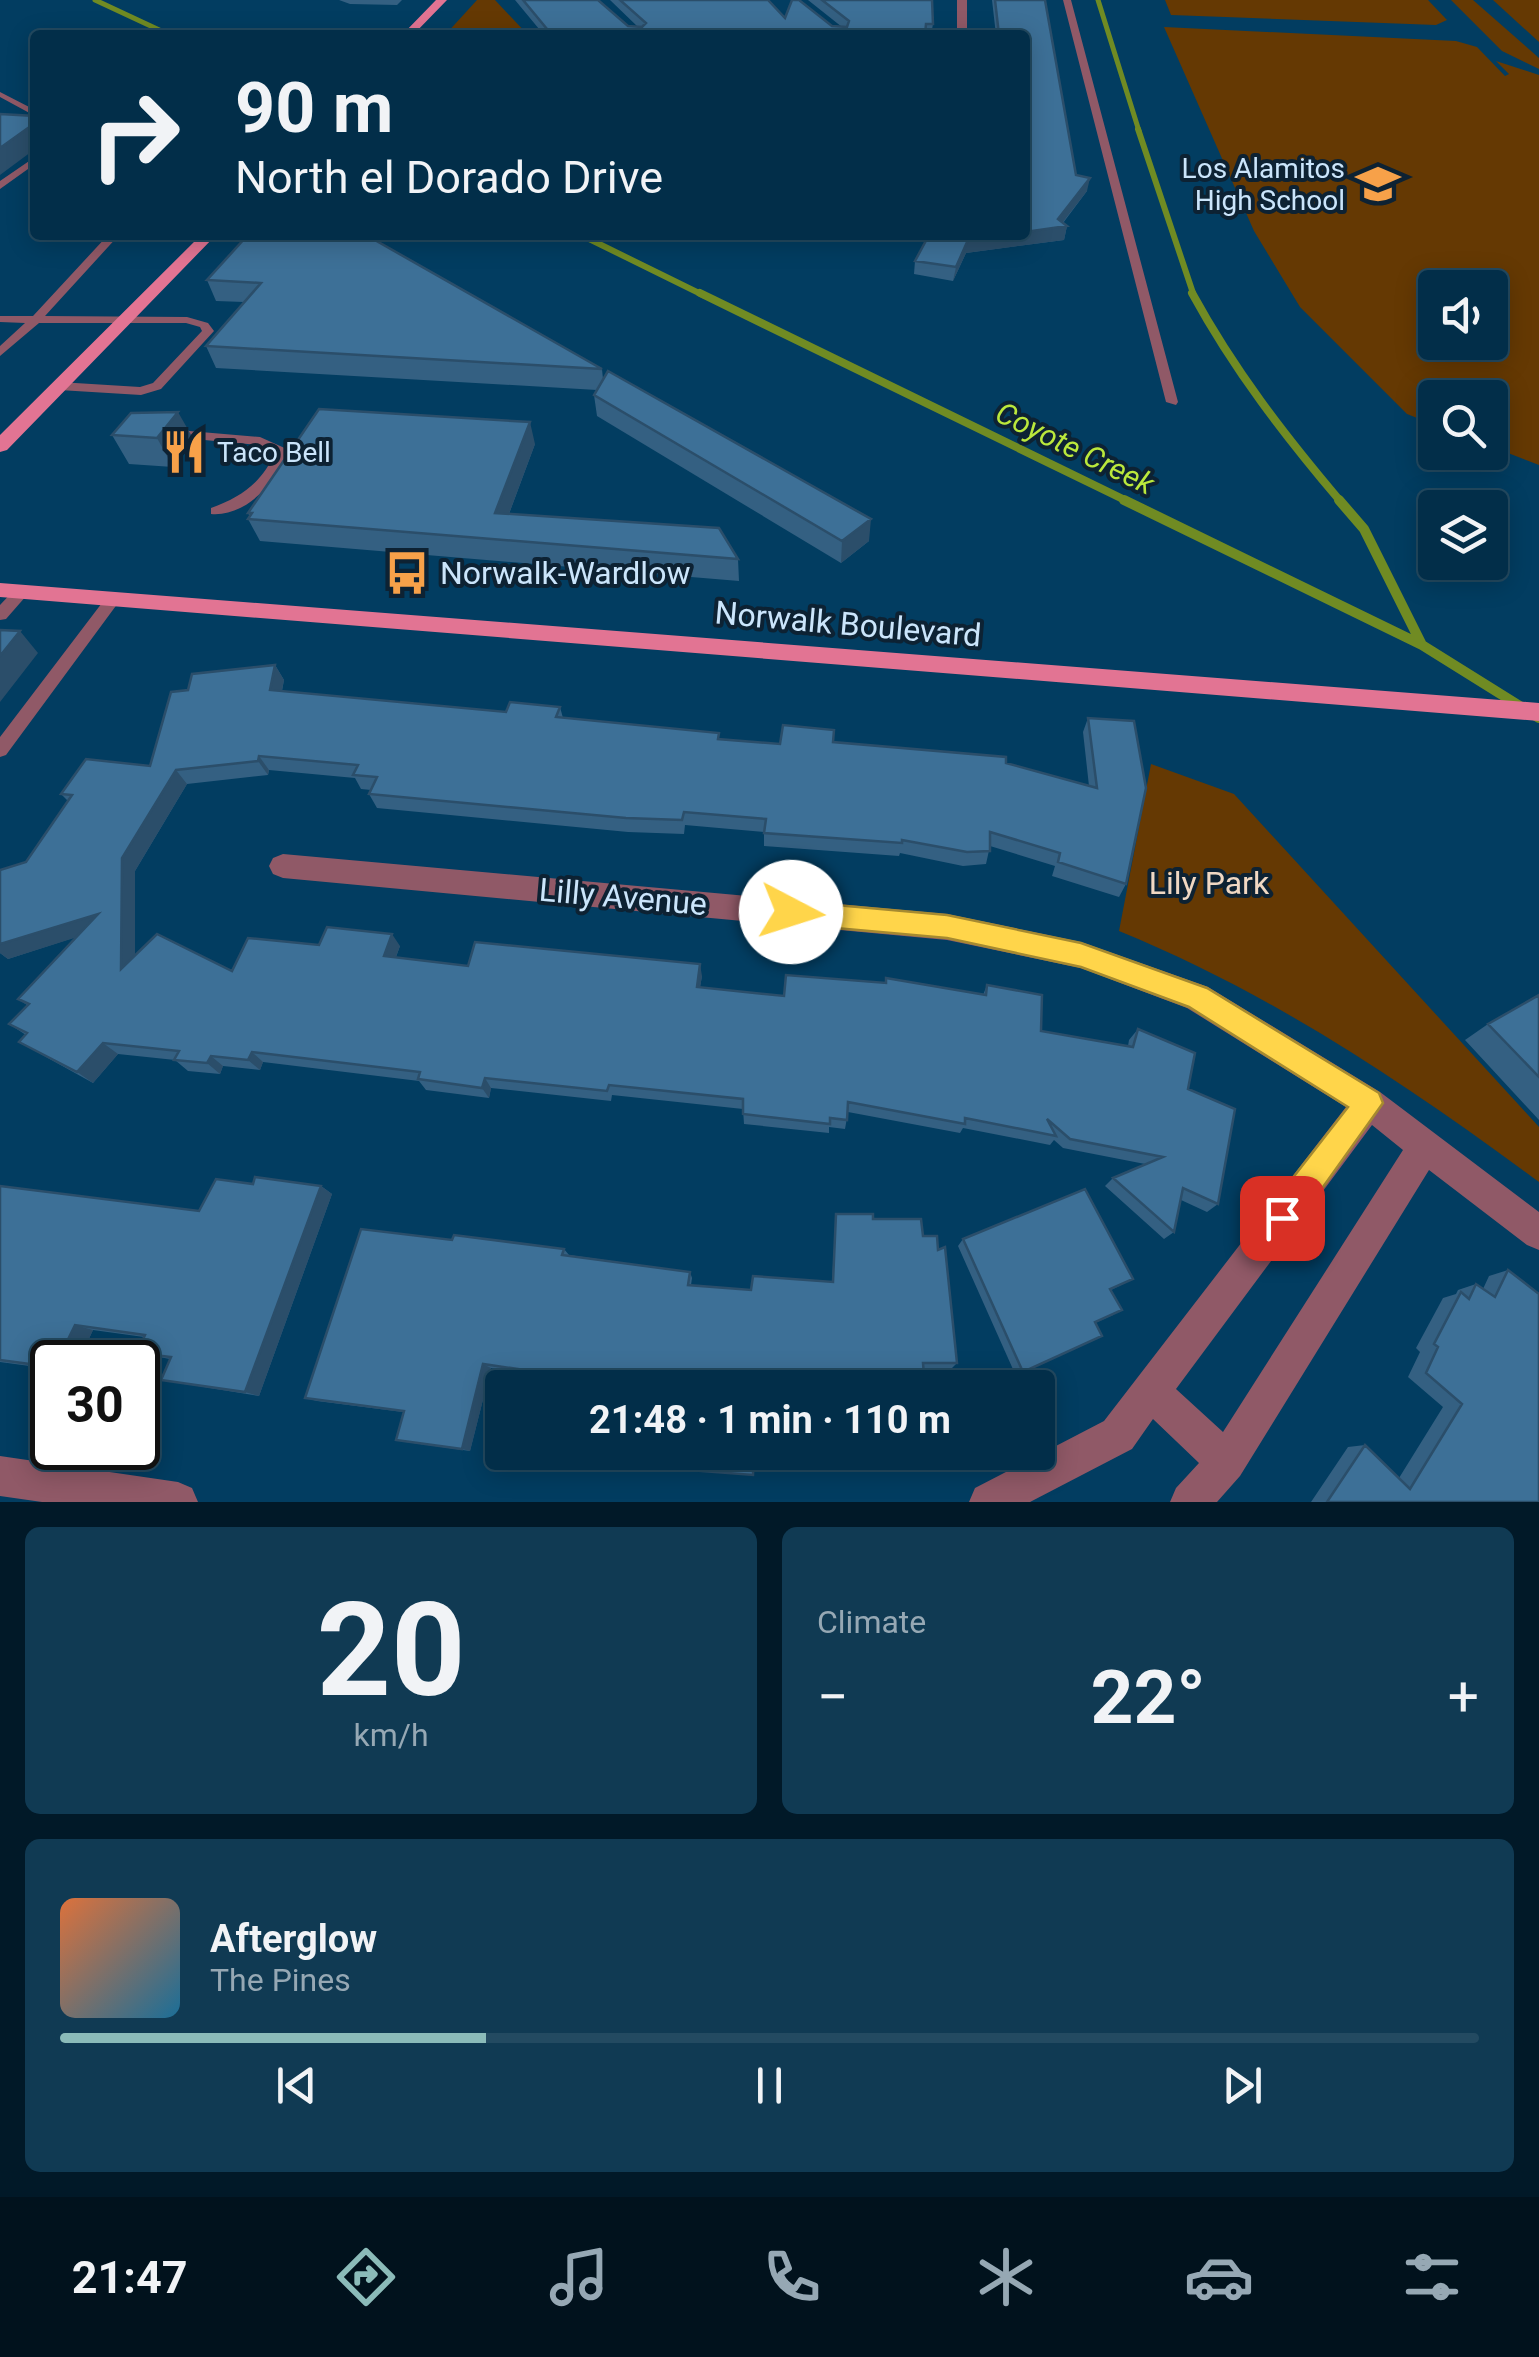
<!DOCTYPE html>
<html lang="en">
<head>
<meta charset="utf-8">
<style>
	:root { --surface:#022e49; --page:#103a53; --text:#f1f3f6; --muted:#96a8b4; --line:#234a61; --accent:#8bbbb9 }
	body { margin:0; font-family:Roboto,sans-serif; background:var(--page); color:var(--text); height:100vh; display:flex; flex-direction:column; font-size:38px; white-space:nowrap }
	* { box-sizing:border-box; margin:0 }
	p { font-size:32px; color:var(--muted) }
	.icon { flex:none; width:55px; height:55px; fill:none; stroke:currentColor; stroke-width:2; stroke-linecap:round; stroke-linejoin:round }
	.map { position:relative; height:1502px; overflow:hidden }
	.details { display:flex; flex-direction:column; gap:25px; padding:25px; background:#011928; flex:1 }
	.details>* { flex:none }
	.banner { position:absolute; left:30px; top:30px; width:1000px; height:210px; border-radius:10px; box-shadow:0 5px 25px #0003,0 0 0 2px var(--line); background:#022e49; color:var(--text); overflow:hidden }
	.buttons { position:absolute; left:1418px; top:270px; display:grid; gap:20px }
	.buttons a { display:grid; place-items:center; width:90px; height:90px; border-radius:10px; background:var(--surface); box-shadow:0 5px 25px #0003,0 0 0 2px var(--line); font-size:50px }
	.speed { position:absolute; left:30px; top:1340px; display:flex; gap:20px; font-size:50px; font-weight:700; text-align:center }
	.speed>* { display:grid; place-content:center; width:130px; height:130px; border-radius:50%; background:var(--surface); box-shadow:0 5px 25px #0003,0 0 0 2px var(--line); line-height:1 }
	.speed .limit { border:5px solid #111; border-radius:15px; background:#fff; color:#111 }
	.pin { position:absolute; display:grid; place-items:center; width:85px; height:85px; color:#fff; margin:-42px; border-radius:20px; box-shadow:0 5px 15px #0006 }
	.me { position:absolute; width:110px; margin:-55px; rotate:95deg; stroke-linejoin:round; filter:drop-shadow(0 0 8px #0008) }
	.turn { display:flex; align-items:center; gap:35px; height:210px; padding:0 40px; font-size:45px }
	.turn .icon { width:130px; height:130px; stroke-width:2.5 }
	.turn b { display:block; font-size:70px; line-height:85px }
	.big { font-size:75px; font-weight:700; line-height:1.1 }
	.details .tile { flex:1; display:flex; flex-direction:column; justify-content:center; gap:15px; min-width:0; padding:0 35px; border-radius:15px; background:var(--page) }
	.details .dial { align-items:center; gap:0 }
	.dial b { font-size:130px; line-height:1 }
	.song { display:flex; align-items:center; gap:30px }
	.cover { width:120px; height:120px; border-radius:15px; background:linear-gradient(135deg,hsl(20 70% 55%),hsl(200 70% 35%)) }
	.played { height:10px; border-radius:5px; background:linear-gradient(90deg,var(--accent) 30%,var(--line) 30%) }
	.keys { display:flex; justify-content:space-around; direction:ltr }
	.heat { display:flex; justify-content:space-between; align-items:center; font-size:55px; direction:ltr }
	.details .tiles { flex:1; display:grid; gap:25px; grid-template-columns:1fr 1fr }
	.tile:last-child { grid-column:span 2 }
	.trip { position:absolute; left:485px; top:1370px; width:570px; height:100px; border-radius:10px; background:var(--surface); box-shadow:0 5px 25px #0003,0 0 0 2px var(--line); font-weight:700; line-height:100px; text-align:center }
	.tab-bar { display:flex; height:160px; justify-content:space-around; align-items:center; background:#01121d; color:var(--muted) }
	.tab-bar .icon { width:70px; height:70px }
	.tab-bar .active { color:var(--accent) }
	.tab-bar b { font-size:45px; color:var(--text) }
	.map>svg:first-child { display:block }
	.green { fill:#653903; fill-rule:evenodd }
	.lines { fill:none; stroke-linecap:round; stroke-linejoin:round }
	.stream-far3 { stroke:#708b23; stroke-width:5 }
	.stream-far2 { stroke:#708b23; stroke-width:6 }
	.stream-far1 { stroke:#708b23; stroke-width:8 }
	.stream { stroke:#708b23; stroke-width:10 }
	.service { fill:#905967; fill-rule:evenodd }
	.minor { fill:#905967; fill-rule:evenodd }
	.primary { fill:#e27493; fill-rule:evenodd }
	.wall { fill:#346082 }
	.shaded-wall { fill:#2b4e6a }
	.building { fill:#3d7097; stroke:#2b4e6a; stroke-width:2.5 }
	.route { fill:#ffd54a; stroke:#a68a30; stroke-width:2.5 }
	.labels { text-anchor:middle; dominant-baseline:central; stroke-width:8; stroke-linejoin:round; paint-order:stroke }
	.far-poi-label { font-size:28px; fill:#cbe5fb; stroke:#0d2233; text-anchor:end }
	.far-water-label { font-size:30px; font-style:italic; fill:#bbe83c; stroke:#0d2233 }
	.poi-label { font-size:32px; fill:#cbe5fb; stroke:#0d2233; text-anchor:start }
	.street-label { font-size:32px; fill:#cbe5fb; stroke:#0d2233 }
	.park-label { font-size:32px; fill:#f0d8c3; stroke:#0d2233 }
</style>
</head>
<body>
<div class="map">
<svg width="1539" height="1502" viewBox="0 0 1539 1502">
	<rect width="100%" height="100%" fill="#023d61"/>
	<path class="green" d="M477,0H495L528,35H445Z
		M1165,0H1428L1447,20L1436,25L1171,15Z
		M1451,0H1473L1539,58V69L1502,51Z
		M1493,0H1539V42Z
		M1164,27L1456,41L1477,47L1505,76L1509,74L1496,61L1539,75V465L1490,446V398H1435V425L1407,414L1300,307L1254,231ZM1435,288H1490V342H1435Z
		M1151,764L1234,794L1539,1127V1182C1406,1084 1273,994 1119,931Z"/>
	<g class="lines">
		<path class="stream-far3" d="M95,0L170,35
			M1098,0L1139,131"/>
		<path class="stream-far2" d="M1138,129L1194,296
			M581,235L705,296"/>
		<path class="stream-far1" d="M700,293L1129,502
			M1192,293C1234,370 1285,436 1341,502"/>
		<path class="stream" d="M1124,500L1422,645L1539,718
			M1339,500L1364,529L1422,645"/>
		<path class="service" d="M1063,0H1071L1178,402L1176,405L1166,402Z
			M0,92L35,110V116L0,97Z
			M35,157V164L0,189V181Z
			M108,235H119L45,316L187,317L208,323L214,331L161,389L141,395L59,390L53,386L59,382L140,387L153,383L202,331L200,327L186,323H39L0,356V346L25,323L0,322V316H33Z
			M166,429L260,437L289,450C277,481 247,517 211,514V508C241,497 263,482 275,452L258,445L161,436L159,433Z
			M22,586L27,587L30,591L27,595L6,619L0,620V605L17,587Z
			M113,594L118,595L121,599L118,603L6,755L0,757V737L108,595Z"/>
		<path class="minor" d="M957,0H967V35H957Z
			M283,854L947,914L1081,942L1208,987L1380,1092L1539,1212V1250L1527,1245L1429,1170L1240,1476L1217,1502H1170L1176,1488L1199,1463L1153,1419L1132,1449L1030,1502H969L975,1488L1104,1421L1346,1107L1187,1008L1081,968L947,940L283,878L273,874L269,866L273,858ZM1372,1125L1403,1150L1223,1432L1176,1389Z
			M0,1456L178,1482L192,1488L198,1502H42L0,1496Z"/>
		<path class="primary" d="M436,0H447L413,35H402Z
			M201,235H216L7,450L0,452V435Z
			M0,583L1539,703V721L0,597Z"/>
	</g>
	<path class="wall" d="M339,0H402L397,5L350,4Z
		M515,0H598L628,26L638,27L610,0H768L785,18L842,27L808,0H932L933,24L931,35H544Z
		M992,0H1045L1076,175L1087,191L1063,223L1067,226L1064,240L966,253L953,281L914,274L915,261L925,242L915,235H1025V35H996Z
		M246,237L602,369L603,379L869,541L841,563L597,416L594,395L597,390L216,368L206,346L244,302L216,301L207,280Z
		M112,435L194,440L173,467L129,464Z
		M535,444L509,514L738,559L739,581L260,541L248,519L250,517L248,513Z
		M275,665L284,680L282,691L506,712L560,707L563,718L719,739L780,744L833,742L1006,763L1089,786L1083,732L1088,718L1126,884L1119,897L1052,876L1055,866L990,846L986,864L963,866L900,853L899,856L764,846V832L685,825L684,834L628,832L377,808L369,794L371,790L361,789L355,778L269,770L268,775L187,784L135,871V955L232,971L319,945L400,946L396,957L468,966L702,976L700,987L784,996L983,995L987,985L1041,1031L1128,1046L1129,1040L1138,1029L1188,1089L1218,1204L1207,1212L1181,1200L1174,1232L1164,1239L1105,1186L1113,1178L1145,1164L1063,1148L1054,1140L1050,1145L963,1128L960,1133L848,1112L845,1129L829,1127V1133L744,1124L743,1109L612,1095L611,1101L491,1088L489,1098L426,1090L419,1081L263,1062L260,1070L223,1066L220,1074L188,1071L175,1060L118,1054L93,1083L19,1042L26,1035L9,1024L27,1005L18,999L76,937L8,959L0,953V870L26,862L68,801L61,794L150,766L188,690Z
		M1539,995V1120L1465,1040L1488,1024Z
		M253,1184L321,1186L332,1194L259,1396L161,1380L170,1359L137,1353L144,1337L93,1330L78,1362H52V1369L0,1362V1186L199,1211Z
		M836,1214L873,1219L923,1236L938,1250L957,1363L952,1368L552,1376L491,1368L470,1451L406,1442L403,1412L317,1401L305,1398L452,1240L564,1249L569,1255L690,1272L692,1278L691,1285L751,1290L832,1282Z
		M963,1239L1133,1279L1111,1290L1113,1315L1095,1323L1102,1336L1016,1376L958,1246Z
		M1508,1270L1539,1502H1311L1348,1447L1365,1445L1399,1478L1443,1407L1408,1377L1420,1352L1416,1348L1443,1298L1456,1294L1458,1290L1476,1284L1483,1289L1489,1276Z"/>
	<path class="shaded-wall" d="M35,123V149L0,175V148Z
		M1090,178L1087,191L1059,227L1067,226L1064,240L966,253L953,281L956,267L968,240L1003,235H1025V232L1058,219Z
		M178,412L194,440L173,467L157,438Z
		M530,422L535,444L501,535L495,513Z
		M871,519L869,541L841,563L842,541Z
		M20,631L38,653L0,702V656Z
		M275,665L284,680L279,704L270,690Z
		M259,756L269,770L268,775L258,761Z
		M176,770L187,784L135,871V981L121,969L122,858Z
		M98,914L112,926L8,959L0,953V944Z
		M392,934L400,946L392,967L384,956Z
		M700,964L702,976L698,999L697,987Z
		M103,1043L118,1054L93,1083L77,1072Z
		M252,1052L263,1062L260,1070L248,1060Z
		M211,1056L223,1066L220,1074L207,1063Z
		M485,1078L491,1088L489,1098L482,1088Z
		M321,1186L332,1194L259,1396L245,1392Z
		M75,1325L93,1330L78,1362H57Z
		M483,1364L491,1368L470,1451L462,1449Z"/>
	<path class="building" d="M523,0H598L628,26L642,27L646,23L620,0H768L785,18L792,0H799L832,26L847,27L849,21L822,0H932L933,24H926L925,35H552Z
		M995,0H1045L1076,175L1090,178L1058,219L1067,226L1025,232V35H999Z
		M0,114L35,116V123L0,148Z
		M309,235H366L602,369L206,346L261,283L207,280L246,237L305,240Z
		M929,235H1003L968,240L956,267L915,261Z
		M608,371L871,519L842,541L594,395Z
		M319,409L530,422L495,513L719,528L738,559L248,519L252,513H248Z
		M178,412L157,438L112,435L131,413Z
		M0,630L20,631L0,656Z
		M275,665L270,690L506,712L510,702L560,707L556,717L719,733L718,739L780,744L783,725L834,730L833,742L1006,757V763L1097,788L1088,718L1134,721L1146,788L1126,884L1058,862L1060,853L990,832V851L967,852L902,840V843L764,833L766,819L684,812L682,820L626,818L369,794L377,777L353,775L358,765L259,756L258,761L176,770L122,858L121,969L157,934L232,971L248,938L319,945L327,927L392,934L384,956L468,966L475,942L700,964L697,987L784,996L786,975L886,983V978L986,995L987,985L1042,995L1041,1031L1133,1047L1138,1029L1195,1053L1188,1089L1235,1109L1218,1204L1183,1188L1174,1232L1113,1178L1163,1157L1070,1139L1047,1119L1056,1136L965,1118V1124L848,1102L847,1120L830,1118V1124L743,1114V1099L609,1085L607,1091L485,1078L482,1088L418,1079L420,1072L252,1052L248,1060L211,1056L207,1063L174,1060L179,1051L103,1043L77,1072L19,1042L27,1033L9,1024L29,1004L18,999L98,914L0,944V870L26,862L72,795L61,794L86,759L150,766L171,692L188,690L192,674Z
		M1539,995V1077L1488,1024Z
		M255,1177L321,1186L245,1392L161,1380L171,1357L137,1353L145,1335L75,1325L57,1362H52V1367L0,1360V1186L199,1211L216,1179L253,1184Z
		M1085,1189L1133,1279L1110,1289L1122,1310L1095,1322L1102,1336L1023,1372L963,1239Z
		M836,1214H873V1219H921L923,1236H937L938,1250L945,1247L957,1363H923L925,1388H549L552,1374L483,1364L462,1449L396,1440L404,1411L305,1398L361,1229L452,1240L454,1235L564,1249L562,1255L690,1272L688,1285L751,1290L753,1276L833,1282Z
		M1508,1270L1539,1294V1502H1327L1365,1445L1410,1489L1462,1404L1426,1373L1438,1347L1434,1344L1461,1292L1469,1299L1476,1284L1495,1297Z
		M691,1452H754L753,1475L690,1470Z"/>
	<path class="route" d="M791,901L947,915L1081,943L1207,988L1379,1093L1383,1103L1293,1229L1282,1234L1270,1229L1266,1218L1270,1207L1348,1107L1189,1007L1081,967L947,938L791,924L782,920L778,912L782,904Z"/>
	<defs>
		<g id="school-bare" transform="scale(3.45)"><path d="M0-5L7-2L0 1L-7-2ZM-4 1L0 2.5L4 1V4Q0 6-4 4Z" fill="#f7a149" stroke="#0d2233" stroke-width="2.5" paint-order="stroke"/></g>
		<g id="restaurant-bare" transform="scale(3.45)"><path d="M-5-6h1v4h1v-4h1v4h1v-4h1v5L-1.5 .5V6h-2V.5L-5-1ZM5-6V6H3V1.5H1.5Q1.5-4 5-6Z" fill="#f7a149" stroke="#0d2233" stroke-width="2.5" paint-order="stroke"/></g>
		<g id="bus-bare" transform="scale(3.45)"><path d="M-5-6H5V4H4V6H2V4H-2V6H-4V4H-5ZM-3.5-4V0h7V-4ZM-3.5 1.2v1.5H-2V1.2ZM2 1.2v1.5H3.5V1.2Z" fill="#f7a149" stroke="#0d2233" stroke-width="2.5" paint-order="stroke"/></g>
	</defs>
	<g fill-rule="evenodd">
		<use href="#school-bare" x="1378" y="184"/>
		<use href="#restaurant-bare" x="184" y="452"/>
		<use href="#bus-bare" x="407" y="573"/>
	</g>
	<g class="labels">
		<g class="far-poi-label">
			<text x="1345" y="168">Los Alamitos<tspan x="1345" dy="32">High School</tspan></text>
			<text x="217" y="452" text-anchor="start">Taco Bell</text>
		</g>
		<g class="far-water-label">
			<text transform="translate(1075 448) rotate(26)">Coyote Creek</text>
		</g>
		<g class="poi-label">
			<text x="440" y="573">Norwalk-Wardlow</text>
		</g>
		<g class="street-label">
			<text transform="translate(848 624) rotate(5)">Norwalk Boulevard</text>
			<text transform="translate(623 897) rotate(5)">Lilly Avenue</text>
		</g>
		<g class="park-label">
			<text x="1209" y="883">Lily Park</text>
		</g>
	</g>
</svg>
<div class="buttons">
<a><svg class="icon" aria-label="sound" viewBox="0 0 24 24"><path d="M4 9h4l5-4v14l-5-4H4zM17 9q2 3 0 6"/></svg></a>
<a><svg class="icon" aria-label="search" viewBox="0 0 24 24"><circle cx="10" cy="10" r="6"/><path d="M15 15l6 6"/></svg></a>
<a><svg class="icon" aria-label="layers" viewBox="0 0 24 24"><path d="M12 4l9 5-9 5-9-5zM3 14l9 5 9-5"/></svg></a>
</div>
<div class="speed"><div class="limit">30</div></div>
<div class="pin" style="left:1282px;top:1218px;background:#d93025"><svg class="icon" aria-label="arrive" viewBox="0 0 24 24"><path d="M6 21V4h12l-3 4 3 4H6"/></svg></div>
<svg class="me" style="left:791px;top:912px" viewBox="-20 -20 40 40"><circle r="19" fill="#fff"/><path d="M0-13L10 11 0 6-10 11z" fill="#ffd54a"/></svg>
<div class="trip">21:48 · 1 min · 110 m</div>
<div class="banner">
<div class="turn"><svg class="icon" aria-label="right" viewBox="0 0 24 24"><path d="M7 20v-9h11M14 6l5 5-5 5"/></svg><div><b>90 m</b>North el Dorado Drive</div></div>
</div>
</div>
<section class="details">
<div class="tiles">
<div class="tile dial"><b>20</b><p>km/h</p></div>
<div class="tile"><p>Climate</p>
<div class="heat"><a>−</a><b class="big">22°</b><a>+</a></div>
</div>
<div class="tile">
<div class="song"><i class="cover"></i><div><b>Afterglow</b><p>The Pines</p></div></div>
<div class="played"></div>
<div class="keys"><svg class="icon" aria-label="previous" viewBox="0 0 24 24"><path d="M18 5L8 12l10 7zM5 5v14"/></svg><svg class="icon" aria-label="pause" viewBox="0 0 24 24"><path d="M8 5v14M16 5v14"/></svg><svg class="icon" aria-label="next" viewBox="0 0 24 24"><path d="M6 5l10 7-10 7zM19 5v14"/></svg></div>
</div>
</div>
</section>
<nav class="tab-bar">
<b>21:47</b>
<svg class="icon active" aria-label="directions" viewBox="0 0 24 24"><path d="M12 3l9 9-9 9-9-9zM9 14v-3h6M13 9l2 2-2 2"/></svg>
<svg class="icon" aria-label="music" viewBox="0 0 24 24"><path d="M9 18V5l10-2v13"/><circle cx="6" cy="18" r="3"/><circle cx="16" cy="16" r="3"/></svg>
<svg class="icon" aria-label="phone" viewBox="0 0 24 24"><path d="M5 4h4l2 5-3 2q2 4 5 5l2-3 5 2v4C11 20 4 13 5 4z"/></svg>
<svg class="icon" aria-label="climate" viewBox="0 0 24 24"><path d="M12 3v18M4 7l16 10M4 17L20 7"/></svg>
<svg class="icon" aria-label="car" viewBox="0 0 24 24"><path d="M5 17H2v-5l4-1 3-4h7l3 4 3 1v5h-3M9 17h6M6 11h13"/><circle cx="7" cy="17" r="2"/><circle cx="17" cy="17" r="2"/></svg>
<svg class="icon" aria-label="filters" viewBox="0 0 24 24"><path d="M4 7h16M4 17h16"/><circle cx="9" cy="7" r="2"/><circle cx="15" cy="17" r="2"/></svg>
</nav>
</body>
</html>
